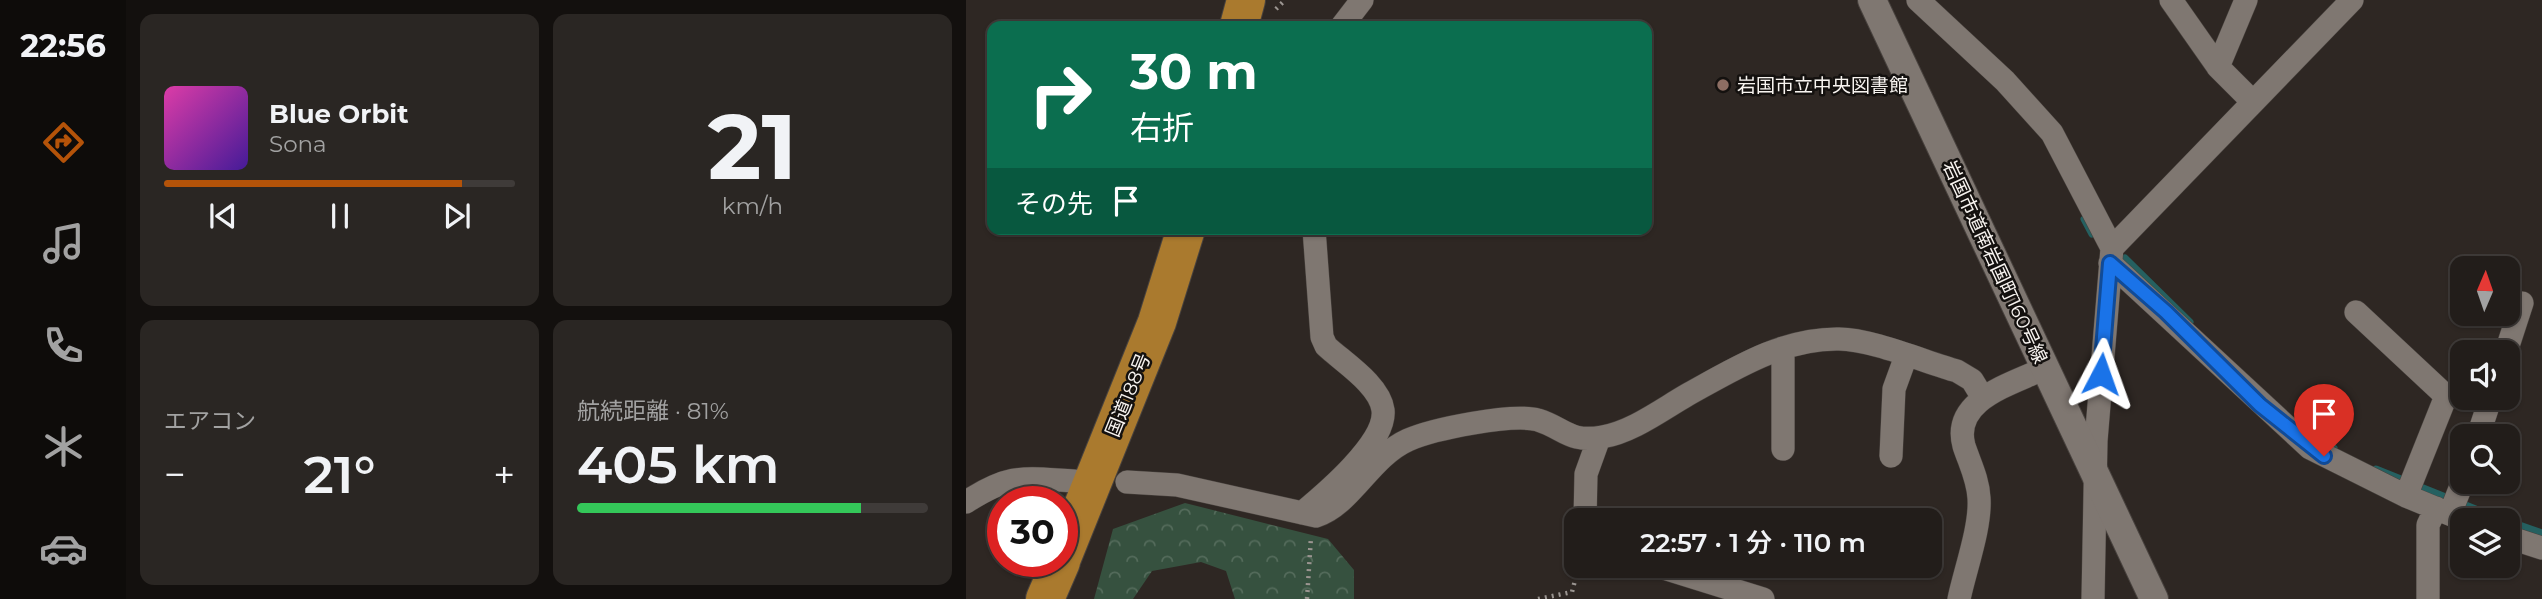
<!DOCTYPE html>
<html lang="ja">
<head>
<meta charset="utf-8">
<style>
	:root { --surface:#221d1a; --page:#2a2623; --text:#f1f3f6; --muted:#a2a2a2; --line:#3f3b39; --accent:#b45309 }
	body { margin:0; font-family:Montserrat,"Noto Sans JP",sans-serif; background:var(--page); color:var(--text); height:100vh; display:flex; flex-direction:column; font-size:26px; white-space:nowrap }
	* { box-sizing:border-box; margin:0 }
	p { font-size:23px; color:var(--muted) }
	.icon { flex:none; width:38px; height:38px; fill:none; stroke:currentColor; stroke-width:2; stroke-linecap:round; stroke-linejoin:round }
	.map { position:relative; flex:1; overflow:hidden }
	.details { display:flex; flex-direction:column; gap:14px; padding:14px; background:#13100e; width:840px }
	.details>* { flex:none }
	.banner { position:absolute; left:21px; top:21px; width:665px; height:214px; border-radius:14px; box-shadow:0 2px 5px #0004,0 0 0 2px var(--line); background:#0b6e4f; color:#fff; overflow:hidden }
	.needle { width:46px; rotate:2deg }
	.tools { position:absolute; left:1484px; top:256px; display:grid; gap:14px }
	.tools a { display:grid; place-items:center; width:70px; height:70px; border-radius:14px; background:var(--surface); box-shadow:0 2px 5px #0004,0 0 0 2px var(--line); font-size:35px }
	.speed { position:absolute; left:21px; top:486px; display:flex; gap:14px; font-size:35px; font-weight:700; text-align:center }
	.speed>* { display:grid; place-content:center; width:91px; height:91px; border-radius:50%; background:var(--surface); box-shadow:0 2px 5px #0004,0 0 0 2px var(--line); line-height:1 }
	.speed .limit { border:10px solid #d22; background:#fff; color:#111 }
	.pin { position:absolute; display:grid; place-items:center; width:60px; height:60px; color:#fff; margin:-72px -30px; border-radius:50% 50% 50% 0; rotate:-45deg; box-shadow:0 0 7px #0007 }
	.pin .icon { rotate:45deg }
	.me { position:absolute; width:77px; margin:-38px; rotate:4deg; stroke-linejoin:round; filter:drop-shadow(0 0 5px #0008) }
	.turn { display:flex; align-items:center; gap:24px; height:147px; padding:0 28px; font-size:32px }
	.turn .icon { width:91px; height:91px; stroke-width:2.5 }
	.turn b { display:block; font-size:49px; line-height:60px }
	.then { display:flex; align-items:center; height:66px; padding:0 28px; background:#0003; gap:14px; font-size:26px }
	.big { font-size:52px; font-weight:600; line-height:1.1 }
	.details .widget { flex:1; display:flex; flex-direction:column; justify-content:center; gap:10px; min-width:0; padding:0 24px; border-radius:14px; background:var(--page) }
	.details .dial { align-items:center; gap:0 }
	.dial b { font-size:91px; line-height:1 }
	.song { display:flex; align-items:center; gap:21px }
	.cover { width:84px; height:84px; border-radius:10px; background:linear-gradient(135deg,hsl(320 70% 55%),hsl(260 70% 35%)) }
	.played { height:7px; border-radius:4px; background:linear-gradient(90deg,var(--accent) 85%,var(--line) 85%) }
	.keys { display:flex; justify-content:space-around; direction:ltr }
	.heat { display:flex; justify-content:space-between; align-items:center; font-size:38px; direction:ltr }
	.charge { height:10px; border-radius:5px; background:linear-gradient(90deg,#34c759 81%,var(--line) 0) }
	.details .tiles { flex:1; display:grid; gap:14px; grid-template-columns:repeat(2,1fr) }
	.trip { position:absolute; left:598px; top:508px; width:378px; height:70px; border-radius:14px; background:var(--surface); box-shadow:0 2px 5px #0004,0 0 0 2px var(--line); font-weight:600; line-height:70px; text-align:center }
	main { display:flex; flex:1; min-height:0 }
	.menu { display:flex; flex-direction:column; width:126px; justify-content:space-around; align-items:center; background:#0e0c0a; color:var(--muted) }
	.menu .icon { width:49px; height:49px }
	.menu .on { color:var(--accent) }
	.menu b { font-size:32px; color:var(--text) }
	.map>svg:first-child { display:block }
	.forest { fill:url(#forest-crowns) }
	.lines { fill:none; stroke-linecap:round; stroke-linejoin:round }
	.stream { stroke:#256060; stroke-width:7 }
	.minor-casing { stroke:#48423e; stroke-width:24 }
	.tertiary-casing { stroke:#48423e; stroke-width:30 }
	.trunk-casing { stroke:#48423e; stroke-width:40 }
	.path { stroke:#9b9591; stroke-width:4.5; stroke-dasharray:2 5; stroke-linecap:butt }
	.minor { stroke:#7f7771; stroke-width:23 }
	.tertiary { stroke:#7f7771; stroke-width:28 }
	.trunk { stroke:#aa7a2e; stroke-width:38 }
	.route-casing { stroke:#114b97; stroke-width:18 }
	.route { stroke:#1a73e8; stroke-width:12 }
	.education-dot { fill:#8d6e63; stroke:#14110f; stroke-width:2.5 }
	.labels { text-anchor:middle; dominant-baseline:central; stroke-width:5; stroke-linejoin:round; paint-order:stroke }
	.poi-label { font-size:19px; fill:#f8f4f0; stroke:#14110f; text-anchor:start }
	.street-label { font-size:19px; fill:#f8f4f0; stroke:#14110f }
</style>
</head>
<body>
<main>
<nav class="menu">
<b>22:56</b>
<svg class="icon on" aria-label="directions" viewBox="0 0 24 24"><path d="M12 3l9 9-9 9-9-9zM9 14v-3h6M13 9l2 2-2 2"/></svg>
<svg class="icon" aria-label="music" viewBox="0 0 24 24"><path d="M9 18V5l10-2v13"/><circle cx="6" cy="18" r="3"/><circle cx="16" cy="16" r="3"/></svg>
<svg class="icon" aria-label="phone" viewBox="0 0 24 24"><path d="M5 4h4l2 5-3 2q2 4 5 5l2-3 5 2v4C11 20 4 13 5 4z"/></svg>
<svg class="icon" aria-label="climate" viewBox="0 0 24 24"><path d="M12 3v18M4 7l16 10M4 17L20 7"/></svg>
<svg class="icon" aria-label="car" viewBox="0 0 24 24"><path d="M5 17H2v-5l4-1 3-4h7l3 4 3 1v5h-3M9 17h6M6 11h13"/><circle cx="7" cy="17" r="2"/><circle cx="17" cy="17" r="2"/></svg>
</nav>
<section class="details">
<div class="tiles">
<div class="widget">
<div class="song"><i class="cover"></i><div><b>Blue Orbit</b><p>Sona</p></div></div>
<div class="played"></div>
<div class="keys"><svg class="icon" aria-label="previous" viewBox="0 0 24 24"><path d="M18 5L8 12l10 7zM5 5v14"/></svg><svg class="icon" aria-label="pause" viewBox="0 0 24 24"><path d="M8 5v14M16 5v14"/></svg><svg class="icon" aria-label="next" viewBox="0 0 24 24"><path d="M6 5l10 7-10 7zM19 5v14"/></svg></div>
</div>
<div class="widget dial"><b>21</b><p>km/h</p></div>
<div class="widget"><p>エアコン</p>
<div class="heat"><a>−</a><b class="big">21°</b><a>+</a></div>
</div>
<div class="widget"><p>航続距離 · 81%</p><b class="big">405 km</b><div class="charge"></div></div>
</div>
</section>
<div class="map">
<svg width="1576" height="599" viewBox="0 0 1576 599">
	<defs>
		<pattern id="forest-crowns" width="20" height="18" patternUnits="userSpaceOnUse" patternTransform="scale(1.75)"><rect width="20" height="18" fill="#36513f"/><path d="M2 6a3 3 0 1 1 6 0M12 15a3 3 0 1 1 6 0" fill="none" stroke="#546b5b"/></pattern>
	</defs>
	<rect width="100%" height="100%" fill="#2e2723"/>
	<path class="forest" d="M219,503L362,539L388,570V599H269L260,571L235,562L186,571L167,599H128L147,529Z"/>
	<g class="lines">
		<path class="stream" d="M1118,219L1126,234
			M1159,258L1224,322
			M1330,420L1368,448
			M1410,469L1537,520
			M1542,521L1576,533"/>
		<g class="minor-casing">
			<path id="minor" d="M952,0L1039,81L1086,133L1146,248
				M1205,0L1252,67
				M1280,0L1252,67L1287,102
				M376,26L396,0
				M1144,263L1344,448L1440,496L1498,520
				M1390,312L1480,396L1440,496
				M1540,352L1556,303
				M1512,436L1525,397
				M817,449V348
				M925,456L928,389L940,356
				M161,482L211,485L350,516C385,505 404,457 442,440C467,429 546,413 572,420C598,428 603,443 636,437C666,432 695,410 721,395C768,369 817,338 873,339C905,339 959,362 991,371L1006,380L1017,398
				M0,502C45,473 57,478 108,481
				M336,513C359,494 421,442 417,410C414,385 377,362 360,346L356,337L348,229
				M1484,514L1497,481
				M619,520L620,474L633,438
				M1542,537L1576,548
				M688,565L797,599
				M993,599C999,570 1015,527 1013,498C1012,479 1004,464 998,446C985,399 1047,384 1079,368
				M1127,599L1130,441L1146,248L1386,0
				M1462,599V525L1470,508"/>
		</g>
		<g class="tertiary-casing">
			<path id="tertiary" d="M906,0L1188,599"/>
		</g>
		<g class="trunk-casing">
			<path id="trunk" d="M273,26L280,0
				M96,558L191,322L220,229
				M79,599L95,562"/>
		</g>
		<path class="path" d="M310,9L319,0
			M341,599L345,537
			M572,599L606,592L613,565"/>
		<use href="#minor" class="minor"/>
		<use href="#tertiary" class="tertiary"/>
		<use href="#trunk" class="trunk"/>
	</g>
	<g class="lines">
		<g class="route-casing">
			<path id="route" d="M1135,374L1144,263L1200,312L1294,405L1358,456"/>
		</g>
		<use href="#route" class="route"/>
	</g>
	<circle class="education-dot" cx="757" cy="85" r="7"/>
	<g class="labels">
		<g class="poi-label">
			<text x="771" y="85">岩国市立中央図書館</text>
		</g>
		<g class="street-label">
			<text transform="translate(1029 262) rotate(65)">岩国市道南岩国町160号線</text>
			<text transform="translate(162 395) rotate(-68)">国道188号</text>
		</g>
	</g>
</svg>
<div class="tools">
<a><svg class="needle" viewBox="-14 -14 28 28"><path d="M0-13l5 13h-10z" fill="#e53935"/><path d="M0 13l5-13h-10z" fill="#a2a2a2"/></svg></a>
<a><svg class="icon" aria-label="sound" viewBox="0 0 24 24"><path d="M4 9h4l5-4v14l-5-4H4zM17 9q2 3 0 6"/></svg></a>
<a><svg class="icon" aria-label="search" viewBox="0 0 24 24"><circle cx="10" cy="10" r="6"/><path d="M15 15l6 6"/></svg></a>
<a><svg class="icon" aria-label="layers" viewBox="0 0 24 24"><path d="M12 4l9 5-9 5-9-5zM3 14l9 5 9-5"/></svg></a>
</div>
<div class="speed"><div class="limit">30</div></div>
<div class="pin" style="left:1358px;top:456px;background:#d93025"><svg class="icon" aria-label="arrive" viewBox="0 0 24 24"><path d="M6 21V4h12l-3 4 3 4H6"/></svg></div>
<svg class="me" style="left:1135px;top:374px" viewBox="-20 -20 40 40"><path d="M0-17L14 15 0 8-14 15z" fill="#1a73e8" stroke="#fff" stroke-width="4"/></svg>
<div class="trip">22:57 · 1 分 · 110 m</div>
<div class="banner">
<div class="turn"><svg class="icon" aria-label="right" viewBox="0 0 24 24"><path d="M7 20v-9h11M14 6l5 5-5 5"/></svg><div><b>30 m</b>右折</div></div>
<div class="then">その先<svg class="icon" aria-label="arrive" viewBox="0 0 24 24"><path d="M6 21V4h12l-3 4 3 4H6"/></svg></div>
</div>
</div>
</main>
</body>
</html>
